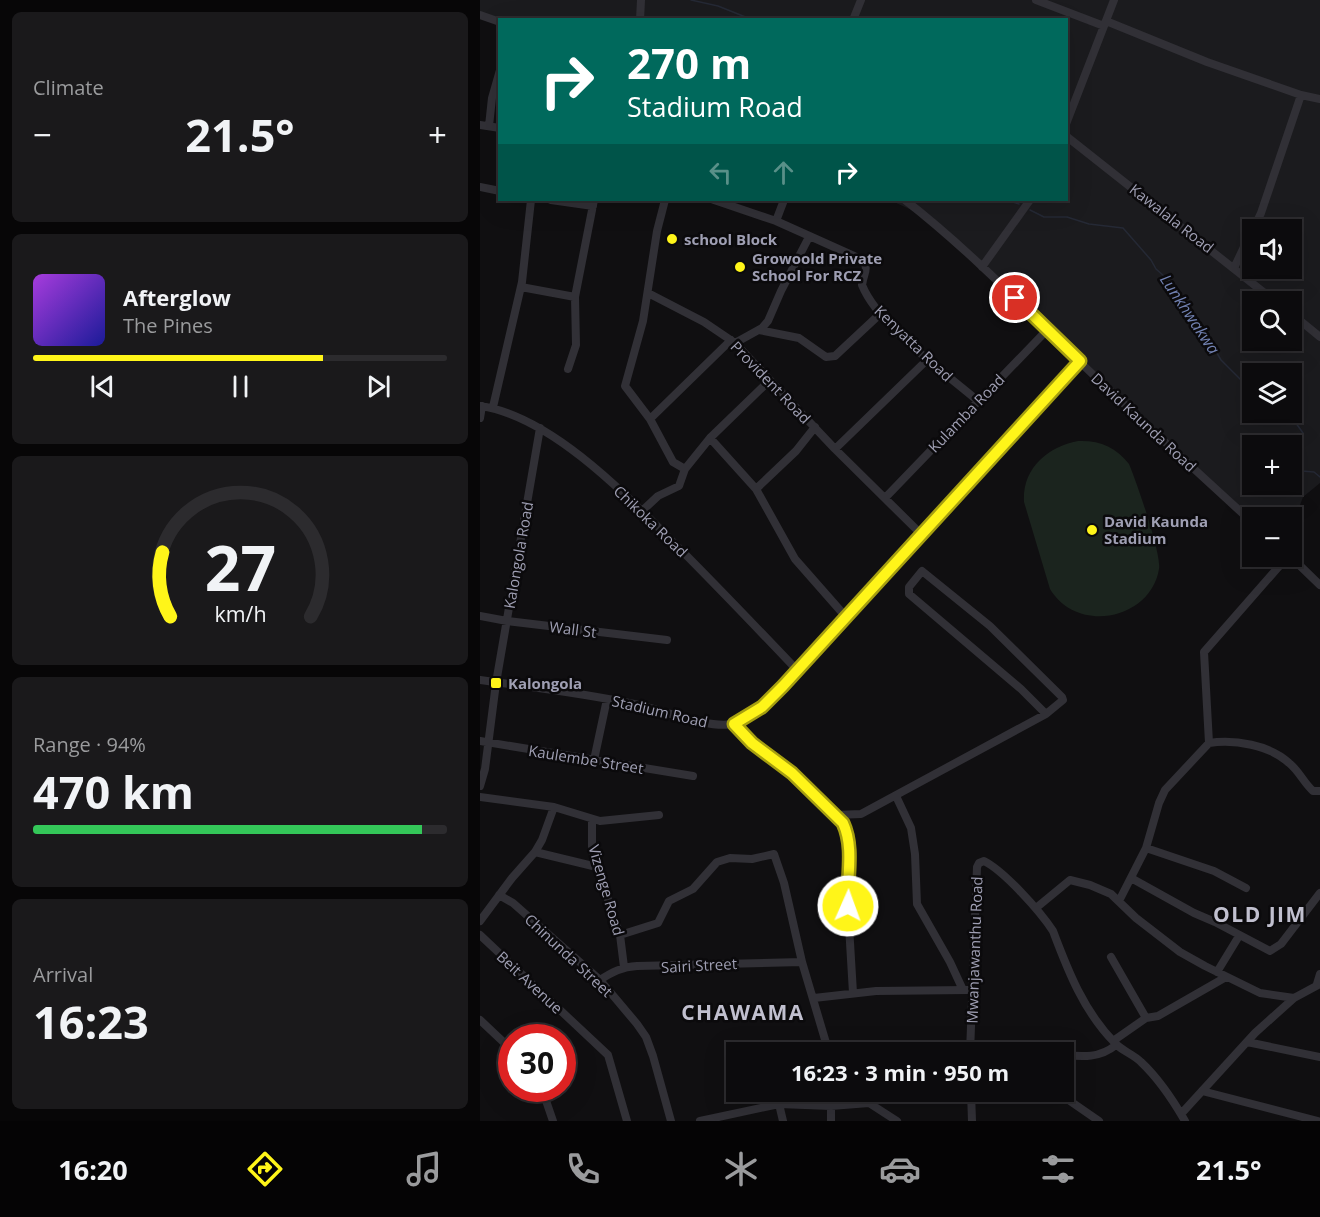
<!DOCTYPE html>
<html lang="en">
<head>
<meta charset="utf-8">
<style>
	:root { --surface:#0c0b0d; --page:#1a191b; --text:#f1f3f6; --muted:#9a9b9d; --line:#2c2b2e; --accent:#fff519 }
	body { margin:0; font-family:"Open Sans",sans-serif; background:var(--page); color:var(--text); height:100vh; display:flex; flex-direction:column; font-size:22px; white-space:nowrap }
	* { box-sizing:border-box; margin:0 }
	p { font-size:20px; color:var(--muted) }
	.icon { flex:none; width:33px; height:33px; fill:none; stroke:currentColor; stroke-width:2; stroke-linecap:round; stroke-linejoin:round }
	.map { position:relative; flex:1; overflow:hidden }
	.panel { display:flex; flex-direction:column; gap:12px; padding:12px; background:#070607; width:480px }
	.panel>* { flex:none }
	.top-card { position:absolute; left:18px; top:18px; width:570px; height:183px; border-radius:0px; box-shadow:0 6px 24px #0002,0 0 0 2px var(--line); background:#00695c; color:#fff; overflow:hidden }
	.tools { position:absolute; left:762px; top:219px; display:grid; gap:12px }
	.tools a { display:grid; place-items:center; width:60px; height:60px; border-radius:0px; background:var(--surface); box-shadow:0 6px 24px #0002,0 0 0 2px var(--line); font-size:30px }
	.speed { position:absolute; left:18px; top:1024px; display:flex; gap:12px; font-size:30px; font-weight:700; text-align:center }
	.speed>* { display:grid; place-content:center; width:78px; height:78px; border-radius:50%; background:var(--surface); box-shadow:0 6px 24px #0002,0 0 0 2px var(--line); line-height:1 }
	.speed .limit { border:9px solid #d22; background:#fff; color:#111 }
	.pin { position:absolute; display:grid; place-items:center; width:51px; height:51px; color:#fff; margin:-26px; border:3px solid #fff; border-radius:50%; box-shadow:0 2px 6px #0007 }
	.me { position:absolute; width:66px; margin:-33px; rotate:2deg; stroke-linejoin:round; filter:drop-shadow(0 0 4px #0008) }
	.turn { display:flex; align-items:center; gap:21px; height:126px; padding:0 30px; font-size:27px }
	.turn .icon { width:78px; height:78px; stroke-width:2.5 }
	.turn b { display:block; font-size:42px; line-height:51px }
	.lanes { display:flex; align-items:center; height:57px; padding:0 30px; background:#0003; justify-content:center; gap:30px; direction:ltr }
	.lanes .off { opacity:.35 }
	.big { font-size:45px; font-weight:700; line-height:1.1 }
	.panel .card { flex:1; display:flex; flex-direction:column; justify-content:center; gap:9px; min-width:0; padding:0 21px; border-radius:9px; background:var(--page) }
	.panel .dial { align-items:center; gap:0 }
	.dial svg { height:156px; overflow:visible; fill:none; stroke:var(--line); stroke-width:7; stroke-linecap:round; text-anchor:middle }
	.dial text { fill:var(--text); stroke:none }
	.song { display:flex; align-items:center; gap:18px }
	.cover { width:72px; height:72px; border-radius:9px; background:linear-gradient(135deg,hsl(280 70% 55%),hsl(240 70% 35%)) }
	.played { height:6px; border-radius:3px; background:linear-gradient(90deg,var(--accent) 70%,var(--line) 70%) }
	.keys { display:flex; justify-content:space-around; direction:ltr }
	.heat { display:flex; justify-content:space-between; align-items:center; font-size:33px; direction:ltr }
	.charge { height:9px; border-radius:4px; background:linear-gradient(90deg,#34c759 94%,var(--line) 0) }
	.trip { position:absolute; left:246px; top:1042px; width:348px; height:60px; border-radius:0px; background:var(--surface); box-shadow:0 6px 24px #0002,0 0 0 2px var(--line); font-weight:700; line-height:60px; text-align:center }
	.tabs { display:flex; height:96px; justify-content:space-around; align-items:center; background:#050405; color:var(--muted) }
	.tabs .icon { width:42px; height:42px }
	.tabs .selected { color:var(--accent) }
	.tabs b { font-size:27px; color:var(--text) }
	main { display:flex; flex:1; min-height:0 }
	.map>svg:first-child { display:block }
	.built { fill:#1b1b1e; fill-rule:evenodd }
	.green { fill:#1b241e }
	.lines { fill:none; stroke-linecap:round; stroke-linejoin:round }
	.stream { stroke:#252935; stroke-width:1.5 }
	.minor { stroke:#313036; stroke-width:8 }
	.route-casing { stroke:#a69f10; stroke-width:15 }
	.route { stroke:#fff519; stroke-width:10 }
	.poi-dot { fill:#fff519; stroke:#0b0a0c; stroke-width:2 }
	.labels { text-anchor:middle; dominant-baseline:central; stroke-width:5; stroke-linejoin:round; paint-order:stroke }
	.street-label { font-size:15px; fill:#9f9fb3; stroke:#0b0a0c }
	.poi-label { font-size:15px; font-weight:bold; fill:#9f9fb3; stroke:#0b0a0c; text-anchor:start }
	.water-label { font-size:16px; font-style:italic; fill:#7282b2; stroke:#0b0a0c }
	.district-label { font-size:21px; font-weight:bold; letter-spacing:1.5px; fill:#c1c0cf; stroke:#0b0a0c }
</style>
</head>
<body>
<main>
<section class="panel">
<div class="card"><p>Climate</p>
<div class="heat"><a>−</a><b class="big">21.5°</b><a>+</a></div>
</div>
<div class="card">
<div class="song"><i class="cover"></i><div><b>Afterglow</b><p>The Pines</p></div></div>
<div class="played"></div>
<div class="keys"><svg class="icon" aria-label="previous" viewBox="0 0 24 24"><path d="M18 5L8 12l10 7zM5 5v14"/></svg><svg class="icon" aria-label="pause" viewBox="0 0 24 24"><path d="M8 5v14M16 5v14"/></svg><svg class="icon" aria-label="next" viewBox="0 0 24 24"><path d="M6 5l10 7-10 7zM19 5v14"/></svg></div>
</div>
<div class="card dial"><svg viewBox="0 0 100 80">
<path d="M14 69A42 42 0 1 1 86 69"/>
<path d="M14 69A42 42 0 0 1 10 36" stroke="#fff519"/>
<text x="50" y="56" font-size="32" font-weight="700">27</text>
<text x="50" y="72" font-size="11">km/h</text>
</svg></div>
<div class="card"><p>Range · 94%</p><b class="big">470 km</b><div class="charge"></div></div>
<div class="card"><p>Arrival</p><b class="big">16:23</b></div>
</section>
<div class="map">
<svg width="840" height="1121" viewBox="0 0 840 1121">
	<rect width="100%" height="100%" fill="#100f11"/>
	<path class="built" d="M0,0H840V483L823,497L812,527V518H772L442,215L410,200H586V20H20L0,14ZM772,230H812V268H772ZM772,302H812V340H772ZM772,374H812V412H772ZM772,446H812V484H772Z"/>
	<path class="green" d="M598,441C619,440 636,447 649,464C656,480 682,555 679,569C671,619 598,635 570,589L544,502C542,469 567,447 598,441Z"/>
	<g class="lines">
		<path class="stream" d="M211,0L238,6L273,20
			M527,200L539,204
			M550,210L564,217H587L609,224L643,228L671,260L676,269L693,284L700,302L715,316L741,360L761,380L772,385
			M808,412L823,433L819,445L822,471L834,472L840,477"/>
		<path class="minor" d="M556,0L624,26
			M0,15L20,22
			M160,20L161,0
			M373,20L381,0
			M626,21L727,62L821,95L840,99
			M586,124L634,0
			M0,125L20,128
			M9,126L12,98L20,70
			M586,136L796,302
			M0,187L20,191
			M71,200L113,206
			M185,200L177,231L163,321L145,386L170,419L193,462L205,469
			M234,200L296,221L374,256C392,267 385,267 382,285C398,325 464,372 498,401
			M425,200C488,249 545,308 602,364C658,418 715,470 772,522
			M296,221L304,200
			M773,230L781,213L821,95
			M502,267L550,200
			M754,268L772,230
			M41,287L95,297
			M168,293L224,322L255,343L355,449L441,534
			M812,314L840,337
			M279,330L319,338L346,357L355,356L400,314
			M255,343L282,328L288,321L301,291L329,237
			M88,369L96,345L95,297L114,200
			M0,406C72,416 149,498 199,548C239,588 278,629 317,670
			M13,407L42,282L51,200
			M0,418L2,406
			M170,419L251,340
			M230,438L276,489L315,559L366,617
			M355,449L448,359
			M276,489L316,451L335,427
			M405,498L568,329
			M162,511L178,496L199,486L205,469L230,438L290,380
			M810,556L840,585
			M0,616L27,621L187,640
			M0,680C51,687 104,693 154,704C180,709 228,729 252,724C273,719 289,700 303,686L600,361
			M254,724L272,743L312,773L359,818L366,830L369,862L367,892L373,993
			M0,741L213,776
			M729,743L724,652L808,556
			M114,760L127,699
			M0,786L5,769L16,683L60,428
			M416,796L431,828L435,854L437,904L470,962L483,990
			M0,797L74,807L120,821L179,815
			M356,815L381,814L566,714L583,700L582,697L510,626L442,571L429,587V594L541,689L566,714
			M112,820V846L114,858L140,935L144,967
			M666,848L734,871L766,888
			M55,852L117,867
			M651,878L714,913L735,922L790,951L801,944L840,893
			M19,895L33,903L120,980L157,1024L166,1037L173,1056L191,1121
			M639,901L666,848L679,803L685,790L729,743C754,739 790,745 809,763C819,771 824,783 833,791H840
			M556,908L590,880L610,885L631,894L656,918L700,952L725,966L780,993L814,998
			M0,921L32,878L55,852L62,840L74,807
			M0,935L128,1055L147,1121
			M140,935L178,923L189,901L213,889L237,862L250,858L272,859L294,854L304,883L322,962L349,1053
			M631,957L666,1018
			M737,972L759,936
			M120,980C132,972 142,967 157,966L322,962
			M837,984L840,974
			M334,998L396,991L488,990
			M0,1020L32,1050
			M633,1041L666,1018L678,1016L746,977
			M767,1042L840,1057
			M490,1053L497,867L499,863L504,861C524,871 560,911 573,931C588,971 604,1012 635,1043C642,1051 653,1054 661,1062C678,1078 693,1100 705,1121
			M532,1053H572
			M584,1055C603,1057 620,1058 636,1045
			M62,1089L73,1121
			M722,1091L838,1121
			M360,1092L363,1105
			M491,1092L492,1121
			M577,1092L619,1121
			M389,1103L417,1121
			M299,1104L303,1121
			M351,1106V1121
			M701,1114L775,1033L814,998L840,984
			M220,1121L299,1104L351,1106L389,1103L420,1092"/>
	</g>
	<g class="lines">
		<g class="route-casing">
			<path id="route" d="M368,906C366,880 375,849 363,823L312,773L272,743L254,724L282,707L303,686L600,361L535,298"/>
		</g>
		<use href="#route" class="route"/>
	</g>
	<g class="poi-dot">
		<circle cx="192" cy="239" r="6"/>
		<circle cx="260" cy="267" r="6"/>
		<circle cx="612" cy="530" r="6"/>
		<rect x="10" y="677" width="12" height="12" rx="3"/>
	</g>
	<g class="labels">
		<g class="street-label">
			<text transform="translate(692 218) rotate(38)">Kawalala Road</text>
			<text transform="translate(434 343) rotate(44)">Kenyatta Road</text>
			<text transform="translate(291 382) rotate(46)">Provident Road</text>
			<text transform="translate(486 413) rotate(-46)">Kulamba Road</text>
			<text transform="translate(664 422) rotate(43)">David Kaunda Road</text>
			<text transform="translate(171 521) rotate(44)">Chikoka Road</text>
			<text transform="translate(38 555) rotate(-80)">Kalongola Road</text>
			<text transform="translate(93 629) rotate(7)">Wall St</text>
			<text transform="translate(180 711) rotate(13)">Stadium Road</text>
			<text transform="translate(106 759) rotate(9)">Kaulembe Street</text>
			<text transform="translate(127 890) rotate(74)">Vizenge Road</text>
			<text transform="translate(494 950) rotate(-88)">Mwanjawanthu Road</text>
			<text transform="translate(89 955) rotate(43)">Chinunda Street</text>
			<text transform="translate(219 965) rotate(-3)">Sairi Street</text>
			<text transform="translate(50 982) rotate(43)">Beit Avenue</text>
		</g>
		<g class="poi-label">
			<text x="204" y="239">school Block</text>
			<text x="272" y="258">Growoold Private<tspan x="272" dy="17">School For RCZ</tspan></text>
			<text x="624" y="521">David Kaunda<tspan x="624" dy="17">Stadium</tspan></text>
			<text x="28" y="683">Kalongola</text>
		</g>
		<g class="water-label">
			<text transform="translate(710 314) rotate(56)">Lunkhwakwa</text>
		</g>
		<g class="district-label">
			<text x="780" y="914">OLD JIM</text>
			<text x="263" y="1012">CHAWAMA</text>
		</g>
	</g>
</svg>
<div class="tools">
<a><svg class="icon" aria-label="sound" viewBox="0 0 24 24"><path d="M4 9h4l5-4v14l-5-4H4zM17 9q2 3 0 6"/></svg></a>
<a><svg class="icon" aria-label="search" viewBox="0 0 24 24"><circle cx="10" cy="10" r="6"/><path d="M15 15l6 6"/></svg></a>
<a><svg class="icon" aria-label="layers" viewBox="0 0 24 24"><path d="M12 4l9 5-9 5-9-5zM3 14l9 5 9-5"/></svg></a>
<a>+</a>
<a>−</a>
</div>
<div class="speed"><div class="limit">30</div></div>
<div class="pin" style="left:535px;top:298px;background:#d93025"><svg class="icon" aria-label="arrive" viewBox="0 0 24 24"><path d="M6 21V4h12l-3 4 3 4H6"/></svg></div>
<svg class="me" style="left:368px;top:906px" viewBox="-20 -20 40 40"><circle r="17" fill="#fff519" stroke="#fff" stroke-width="3"/><path d="M0-11L8 9 0 5-8 9z" fill="#fff"/></svg>
<div class="trip">16:23 · 3 min · 950 m</div>
<div class="top-card">
<div class="turn"><svg class="icon" aria-label="right" viewBox="0 0 24 24"><path d="M7 20v-9h11M14 6l5 5-5 5"/></svg><div><b>270 m</b>Stadium Road</div></div>
<div class="lanes"><svg class="icon off" aria-label="left" viewBox="0 0 24 24"><path d="M17 20v-9H6M10 6l-5 5 5 5"/></svg><svg class="icon off" aria-label="ahead" viewBox="0 0 24 24"><path d="M12 20V5M6 11l6-6 6 6"/></svg><svg class="icon" aria-label="right" viewBox="0 0 24 24"><path d="M7 20v-9h11M14 6l5 5-5 5"/></svg></div>
</div>
</div>
</main>
<nav class="tabs">
<b>16:20</b>
<svg class="icon selected" aria-label="directions" viewBox="0 0 24 24"><path d="M12 3l9 9-9 9-9-9zM9 14v-3h6M13 9l2 2-2 2"/></svg>
<svg class="icon" aria-label="music" viewBox="0 0 24 24"><path d="M9 18V5l10-2v13"/><circle cx="6" cy="18" r="3"/><circle cx="16" cy="16" r="3"/></svg>
<svg class="icon" aria-label="phone" viewBox="0 0 24 24"><path d="M5 4h4l2 5-3 2q2 4 5 5l2-3 5 2v4C11 20 4 13 5 4z"/></svg>
<svg class="icon" aria-label="climate" viewBox="0 0 24 24"><path d="M12 3v18M4 7l16 10M4 17L20 7"/></svg>
<svg class="icon" aria-label="car" viewBox="0 0 24 24"><path d="M5 17H2v-5l4-1 3-4h7l3 4 3 1v5h-3M9 17h6M6 11h13"/><circle cx="7" cy="17" r="2"/><circle cx="17" cy="17" r="2"/></svg>
<svg class="icon" aria-label="filters" viewBox="0 0 24 24"><path d="M4 7h16M4 17h16"/><circle cx="9" cy="7" r="2"/><circle cx="15" cy="17" r="2"/></svg>
<b>21.5°</b>
</nav>
</body>
</html>
